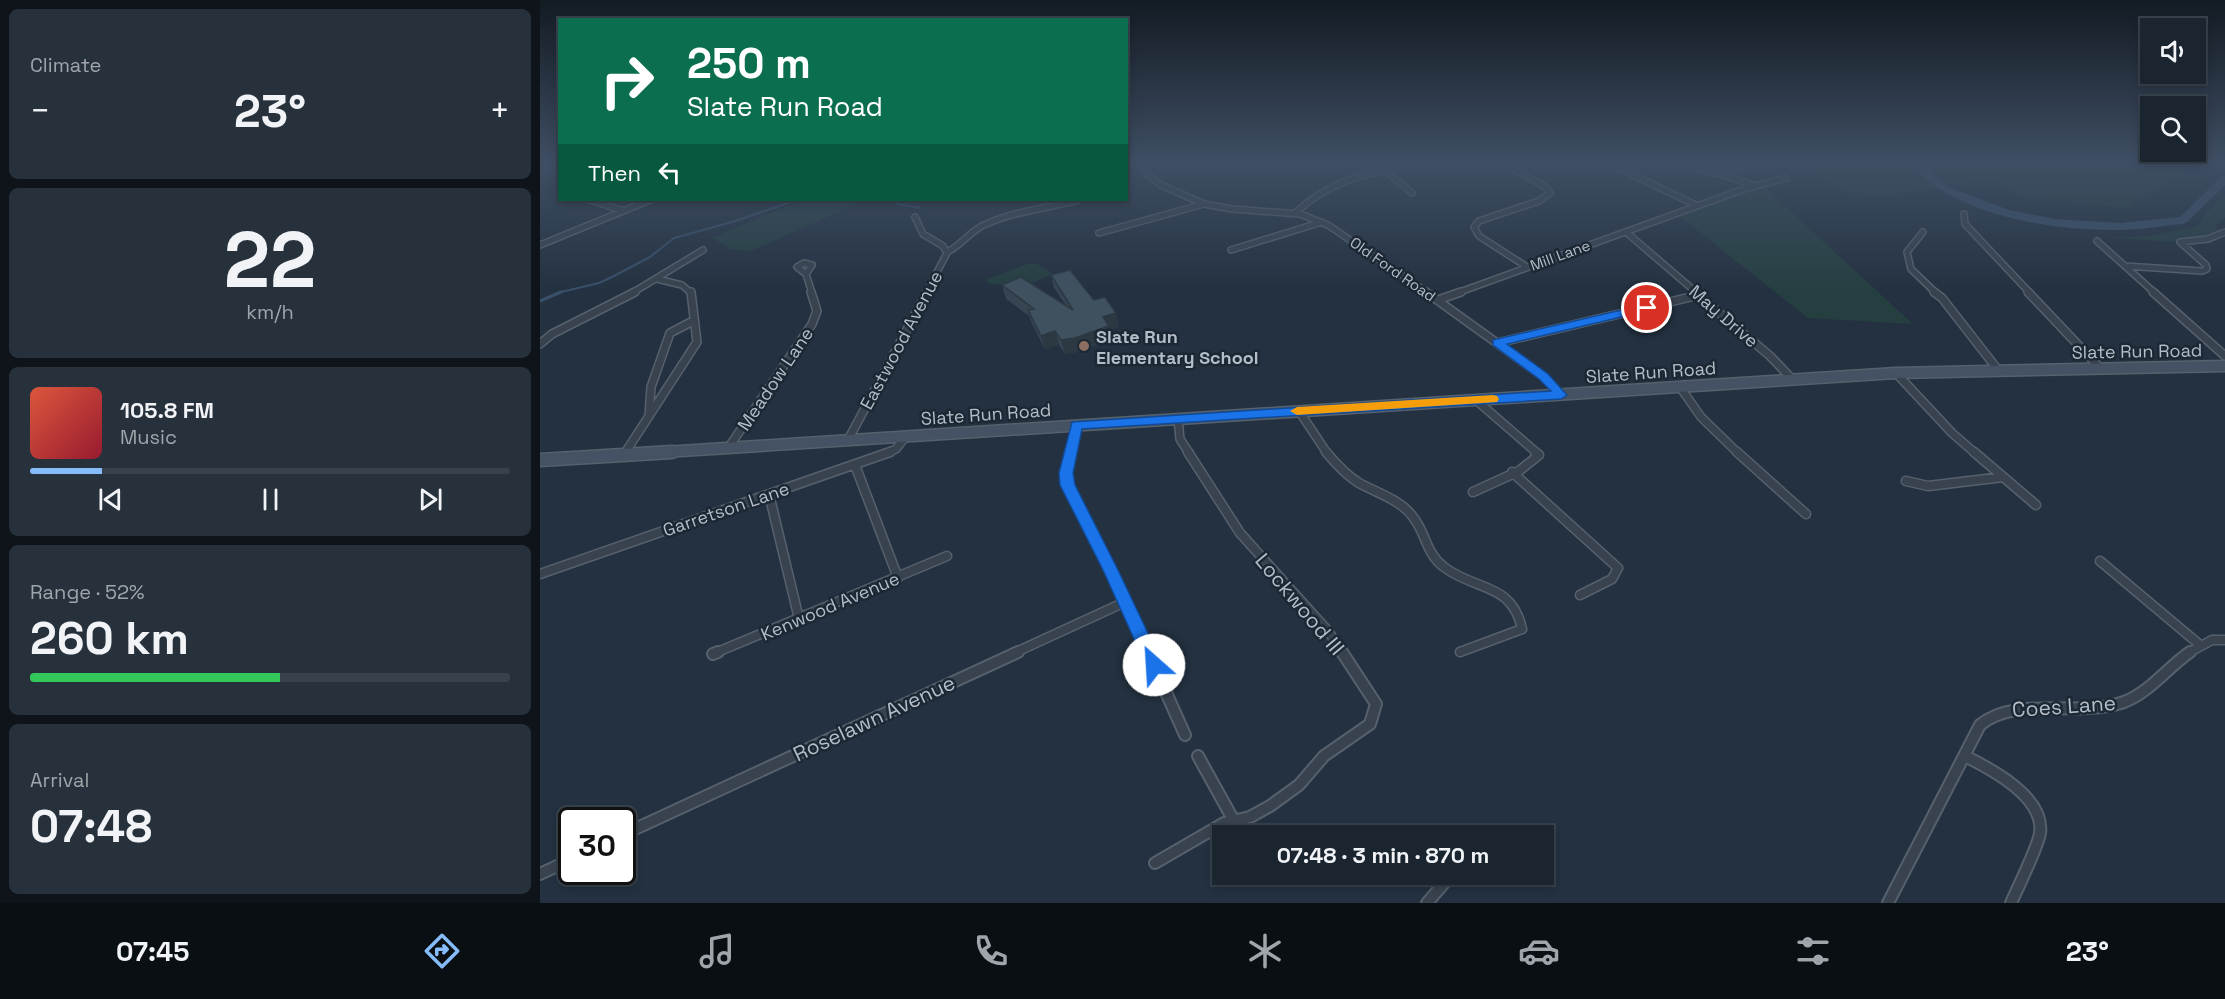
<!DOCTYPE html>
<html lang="en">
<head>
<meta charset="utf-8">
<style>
	:root { --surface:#1a2530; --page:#27313c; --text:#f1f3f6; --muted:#9fa5ab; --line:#38424c; --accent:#87bcfc }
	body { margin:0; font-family:"Space Grotesk",sans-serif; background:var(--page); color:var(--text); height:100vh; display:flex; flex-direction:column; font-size:22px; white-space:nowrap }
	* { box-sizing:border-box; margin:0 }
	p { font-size:20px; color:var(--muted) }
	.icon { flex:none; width:33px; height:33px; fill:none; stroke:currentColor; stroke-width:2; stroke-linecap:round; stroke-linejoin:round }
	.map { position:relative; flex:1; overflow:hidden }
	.drawer { display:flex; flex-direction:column; gap:9px; padding:9px; background:#0e141a; width:540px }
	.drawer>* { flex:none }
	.guide { position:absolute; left:18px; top:18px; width:570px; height:183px; border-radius:0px; box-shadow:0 3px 9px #0003,0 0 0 2px var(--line); background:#0b6e4f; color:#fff; overflow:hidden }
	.fabs { position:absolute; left:1600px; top:18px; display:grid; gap:12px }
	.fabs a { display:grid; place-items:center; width:66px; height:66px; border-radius:0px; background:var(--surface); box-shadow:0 3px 9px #0003,0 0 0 2px var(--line); font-size:30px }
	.speed { position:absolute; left:18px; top:807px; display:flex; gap:12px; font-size:30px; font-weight:700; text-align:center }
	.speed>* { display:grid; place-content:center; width:78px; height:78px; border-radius:50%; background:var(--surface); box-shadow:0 3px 9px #0003,0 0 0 2px var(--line); line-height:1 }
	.speed .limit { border:3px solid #111; border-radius:9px; background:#fff; color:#111 }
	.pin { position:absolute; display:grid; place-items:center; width:51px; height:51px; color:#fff; margin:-26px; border:3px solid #fff; border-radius:50%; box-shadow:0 2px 6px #0007 }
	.me { position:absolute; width:66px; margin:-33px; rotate:334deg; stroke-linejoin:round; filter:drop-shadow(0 0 4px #0008) }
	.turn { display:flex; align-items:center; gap:21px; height:126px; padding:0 30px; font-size:27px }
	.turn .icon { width:78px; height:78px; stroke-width:2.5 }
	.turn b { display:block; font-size:42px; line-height:51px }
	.then { display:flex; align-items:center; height:57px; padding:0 30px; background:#0003; gap:12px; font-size:22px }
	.big { font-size:45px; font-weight:800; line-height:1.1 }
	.drawer .tile { flex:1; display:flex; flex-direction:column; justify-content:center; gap:9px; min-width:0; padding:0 21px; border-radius:9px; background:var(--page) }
	.drawer .dial { align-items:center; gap:0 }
	.dial b { font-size:78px; line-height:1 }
	.song { display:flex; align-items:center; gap:18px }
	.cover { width:72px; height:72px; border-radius:9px; background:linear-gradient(135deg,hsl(10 70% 55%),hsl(350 70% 35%)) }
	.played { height:6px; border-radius:3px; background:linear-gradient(90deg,var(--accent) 15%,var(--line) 15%) }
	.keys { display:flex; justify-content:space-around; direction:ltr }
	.heat { display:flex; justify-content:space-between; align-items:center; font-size:33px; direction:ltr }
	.charge { height:9px; border-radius:4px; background:linear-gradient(90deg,#34c759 52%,var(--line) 0) }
	.trip { position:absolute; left:672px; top:825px; width:342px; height:60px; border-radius:0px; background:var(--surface); box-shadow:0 3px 9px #0003,0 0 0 2px var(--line); font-weight:800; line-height:60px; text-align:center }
	.menu { display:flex; height:96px; justify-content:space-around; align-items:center; background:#0a0f13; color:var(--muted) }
	.menu .icon { width:42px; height:42px }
	.menu .current { color:var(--accent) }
	.menu b { font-size:27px; color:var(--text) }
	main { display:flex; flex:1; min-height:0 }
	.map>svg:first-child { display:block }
	.green { fill:#253f41 }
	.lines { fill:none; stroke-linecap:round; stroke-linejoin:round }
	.stream-far1 { stroke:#38506a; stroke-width:2 }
	.stream { stroke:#38506a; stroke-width:3 }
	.river { fill:#38506a; fill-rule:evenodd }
	.street-far3-casing { stroke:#56616d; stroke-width:8 }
	.street-far2-casing { stroke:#56616d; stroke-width:10 }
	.street-far1-casing { stroke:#56616d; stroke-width:11 }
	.street-casing { stroke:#56616d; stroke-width:14 }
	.secondary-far1-casing { stroke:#56616d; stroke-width:13 }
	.secondary-casing { stroke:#56616d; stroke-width:15 }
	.street-far3 { stroke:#38434f; stroke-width:5 }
	.street-far2 { stroke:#38434f; stroke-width:7 }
	.street-far1 { stroke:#38434f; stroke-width:8 }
	.street { stroke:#38434f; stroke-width:10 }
	.secondary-far1 { stroke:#455263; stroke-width:10 }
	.secondary { stroke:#455263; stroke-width:12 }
	.wall { fill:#364552 }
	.shaded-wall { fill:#2c3842 }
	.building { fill:#3f505f; stroke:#2c3842; stroke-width:1.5 }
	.route { fill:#1a73e8; stroke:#114b97; stroke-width:1.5 }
	.slow { fill:#f59e0b }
	.education-dot { fill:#8d6e63; stroke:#1d2835; stroke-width:2 }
	.labels { text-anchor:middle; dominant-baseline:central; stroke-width:5; stroke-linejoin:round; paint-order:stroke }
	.far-street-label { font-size:15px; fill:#b4beca; stroke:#1d2835 }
	.street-label { font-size:18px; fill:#b4beca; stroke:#1d2835 }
	.poi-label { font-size:18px; font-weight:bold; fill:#b4beca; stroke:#1d2835; text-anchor:start }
	.near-street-label { font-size:21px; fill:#b4beca; stroke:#1d2835 }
</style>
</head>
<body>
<main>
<section class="drawer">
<div class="tile"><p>Climate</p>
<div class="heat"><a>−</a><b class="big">23°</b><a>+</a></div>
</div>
<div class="tile dial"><b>22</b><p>km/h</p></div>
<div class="tile">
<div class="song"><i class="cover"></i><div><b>105.8 FM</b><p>Music</p></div></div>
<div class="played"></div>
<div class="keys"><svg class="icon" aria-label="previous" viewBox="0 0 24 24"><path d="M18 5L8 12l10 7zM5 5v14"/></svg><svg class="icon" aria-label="pause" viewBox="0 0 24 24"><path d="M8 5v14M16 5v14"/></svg><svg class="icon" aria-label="next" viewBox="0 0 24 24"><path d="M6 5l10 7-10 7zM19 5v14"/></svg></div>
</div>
<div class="tile"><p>Range · 52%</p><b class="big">260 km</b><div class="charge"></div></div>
<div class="tile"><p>Arrival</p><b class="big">07:48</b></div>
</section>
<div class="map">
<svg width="1685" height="903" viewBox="0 0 1685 903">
	<rect width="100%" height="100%" fill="#233140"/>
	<path class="green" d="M1261,164H1655L1588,208L1484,198L1450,180L1346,196L1310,194Z
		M1223,186L1373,324L1268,318L1139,216Z
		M1685,196V217L1675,226L1678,231L1663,239L1631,242L1568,237L1609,236L1658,226L1667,212Z
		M261,200H326L211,251L190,249L172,238Z
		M487,264H497L513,274L469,293L464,285L447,283V279Z"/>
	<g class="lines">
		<path class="stream-far1" d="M0,173L20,165
			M355,200L358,204L380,208
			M17,293L59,283L72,277L110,257L134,238L192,222L257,200"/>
		<path class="stream" d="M0,301L21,292"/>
		<path class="river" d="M1370,164H1382L1408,187L1469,210L1515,219L1580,223L1640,217L1681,177L1685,176V185L1647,222L1643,224C1622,226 1600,230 1579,230C1512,231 1416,216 1370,164Z"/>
		<g class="street-far3-casing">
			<path id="street-far3" d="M602,164L607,174L621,185L664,204L692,209L760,214L788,225L888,293
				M965,164L1004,186L1010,193L999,201L939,221L934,227L939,236L987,267
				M1070,164L1158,206
				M1139,164L1187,176L1215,186
				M1183,164L1194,170
				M846,171L872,193
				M1187,176L1194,170L1210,164
				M50,200L81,210
				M755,213C793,178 830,173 878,164
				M1424,214L1425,224L1490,293
				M375,217L383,234L403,246L407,253L386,293
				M1086,232L1157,293
				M1383,232L1367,252L1371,269L1396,293
				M559,233L664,204
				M1557,241L1615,293
				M0,245L110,200
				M691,250L782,222
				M407,252C422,245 430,231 444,225C474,211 508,208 539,200
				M264,263L272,265L266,274L257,267Z
				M1585,266L1662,271L1667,269L1666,265L1640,242L1668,239L1685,232
				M266,274L272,293
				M117,279L142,285L151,293
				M92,293L163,250
				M917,293L1204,189L1246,178"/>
		</g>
		<g class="street-far2-casing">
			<path id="street-far2" d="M886,292L1004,377L1021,395
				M1155,292L1230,356L1253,380
				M1394,292L1402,298L1458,370
				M1488,292L1560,368
				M1613,292L1685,356
				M898,300L921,292
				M957,343L1159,295
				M0,344L12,334L95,292
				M1356,373L1412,433L1435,453
				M1140,387L1161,417L1198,453
				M936,400L997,453
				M759,411L787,453
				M109,416L111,387L130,333L153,321
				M638,419L640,439L649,453
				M308,440L387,292
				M189,447L272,324L277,311L271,292
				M85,453L157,342L151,292
				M347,453L356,449L366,436
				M531,453L537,425"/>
		</g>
		<g class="street-far1-casing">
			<path id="street-far1" d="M531,452L526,473L527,485L571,570L608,653
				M648,452L700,533L788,631L803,653
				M786,452C796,464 806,475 819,483C837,493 861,500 873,517C886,533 886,554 904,567C935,591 972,582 982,629L920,652
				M1197,452L1266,514
				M1434,452L1496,505
				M315,465L358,578
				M972,472L1078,568L1072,579L1040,595
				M1366,481L1388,486L1463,477
				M933,492L979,471L999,455L995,452
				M229,494L259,619
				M1560,561L1660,645
				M0,574L350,452
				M175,653L407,556
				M474,653L585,602
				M1648,653L1672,640H1685"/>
		</g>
		<g class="street-casing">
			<path id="street" d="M608,652L645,735
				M173,654L178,652
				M658,756L694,821
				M1425,756C1451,769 1505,797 1500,833C1498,847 1478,887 1471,903
				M82,835L478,652
				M615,863L684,823L710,817L730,806L759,785L784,756L830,724L836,704L802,652
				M0,874L32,859
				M887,903L912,874
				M1348,903L1440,725C1476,695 1537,718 1584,702C1610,692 1627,668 1650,652"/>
		</g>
		<g class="secondary-far1-casing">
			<path id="secondary-far1" d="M109,453L1356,373L1685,366"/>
		</g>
		<g class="secondary-casing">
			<path id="secondary" d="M0,460L132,452"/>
		</g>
		<use href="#street-far3" class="street-far3"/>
		<use href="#street-far2" class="street-far2"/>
		<use href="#street-far1" class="street-far1"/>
		<use href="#street" class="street"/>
		<use href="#secondary-far1" class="secondary-far1"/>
		<use href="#secondary" class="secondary"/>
	</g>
	<path class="wall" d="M511,275L554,300L579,327L570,330L572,340L538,352L525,354L519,345L505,349L492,324L489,316L466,299L462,285L525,304L514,288Z"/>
	<path class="shaded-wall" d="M576,313L579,327L570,330L572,340L538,352L525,354L521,340L563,317Z
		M515,331L519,345L505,349L501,336Z"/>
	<path class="building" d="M530,270L554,300L565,297L576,313L563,317L569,326L535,338L521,340L515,331L501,336L488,310L494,309L462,285L481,277L533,310L511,275Z"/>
	<linearGradient id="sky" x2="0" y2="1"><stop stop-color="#131b23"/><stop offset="0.56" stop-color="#3f4e64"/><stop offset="1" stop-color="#3f4e64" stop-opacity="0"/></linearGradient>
	<rect width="1685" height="291" fill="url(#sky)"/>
	<path class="route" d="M1107,304L1113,308L1111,310L967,344L1008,374L1027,395L1021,399L542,429L533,473L535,485L578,570L623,665L620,670L614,672L608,670L563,570L520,485L519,473L532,422L1011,391L999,379L953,345V340Z"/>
	<path class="slow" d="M953,395L957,396L959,399L957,402L757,415L750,411L757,407Z"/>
	<circle class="education-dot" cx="544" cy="346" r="6"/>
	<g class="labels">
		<g class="far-street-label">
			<text transform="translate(1020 255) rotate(-20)">Mill Lane</text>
			<text transform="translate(853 269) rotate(35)">Old Ford Road</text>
		</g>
		<g class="street-label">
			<text transform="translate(1184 316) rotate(41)">May Drive</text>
			<text transform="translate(361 340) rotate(-62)">Eastwood Avenue</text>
			<text transform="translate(1597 351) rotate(-1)">Slate Run Road</text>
			<text transform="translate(1111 372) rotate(-4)">Slate Run Road</text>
			<text transform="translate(235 379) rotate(-56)">Meadow Lane</text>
			<text transform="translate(446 414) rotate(-4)">Slate Run Road</text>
			<text transform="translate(186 509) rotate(-19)">Garretson Lane</text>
			<text transform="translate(290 606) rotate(-23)">Kenwood Avenue</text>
		</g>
		<g class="poi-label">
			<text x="556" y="336">Slate Run<tspan x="556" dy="21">Elementary School</tspan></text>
		</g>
		<g class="near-street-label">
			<text transform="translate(760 604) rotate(50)">Lockwood III</text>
			<text transform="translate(1524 706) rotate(-4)">Coes Lane</text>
			<text transform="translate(334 718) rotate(-25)">Roselawn Avenue</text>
		</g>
	</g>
</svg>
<div class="fabs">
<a><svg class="icon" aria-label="sound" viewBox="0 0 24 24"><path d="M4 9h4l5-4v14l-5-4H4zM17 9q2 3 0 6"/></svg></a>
<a><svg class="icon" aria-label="search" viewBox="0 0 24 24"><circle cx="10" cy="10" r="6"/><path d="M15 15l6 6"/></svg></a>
</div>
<div class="speed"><div class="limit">30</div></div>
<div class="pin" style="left:1107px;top:308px;background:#d93025"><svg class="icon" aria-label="arrive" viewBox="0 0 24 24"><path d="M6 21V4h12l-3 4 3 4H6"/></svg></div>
<svg class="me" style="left:614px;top:665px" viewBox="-20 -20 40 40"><circle r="19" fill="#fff"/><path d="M0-13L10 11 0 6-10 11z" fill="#1a73e8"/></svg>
<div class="trip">07:48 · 3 min · 870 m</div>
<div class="guide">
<div class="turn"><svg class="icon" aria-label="right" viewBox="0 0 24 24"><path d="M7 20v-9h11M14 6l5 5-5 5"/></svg><div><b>250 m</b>Slate Run Road</div></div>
<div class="then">Then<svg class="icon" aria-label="left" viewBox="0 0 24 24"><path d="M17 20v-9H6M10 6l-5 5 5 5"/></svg></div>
</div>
</div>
</main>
<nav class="menu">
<b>07:45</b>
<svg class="icon current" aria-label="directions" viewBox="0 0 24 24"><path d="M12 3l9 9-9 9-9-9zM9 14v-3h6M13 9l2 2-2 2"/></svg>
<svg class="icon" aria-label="music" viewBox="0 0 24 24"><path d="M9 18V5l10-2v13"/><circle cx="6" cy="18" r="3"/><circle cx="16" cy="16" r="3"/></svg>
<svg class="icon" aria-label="phone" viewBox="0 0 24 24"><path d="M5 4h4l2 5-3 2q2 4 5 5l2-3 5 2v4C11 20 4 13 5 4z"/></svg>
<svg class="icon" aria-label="climate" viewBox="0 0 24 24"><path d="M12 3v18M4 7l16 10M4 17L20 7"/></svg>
<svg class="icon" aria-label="car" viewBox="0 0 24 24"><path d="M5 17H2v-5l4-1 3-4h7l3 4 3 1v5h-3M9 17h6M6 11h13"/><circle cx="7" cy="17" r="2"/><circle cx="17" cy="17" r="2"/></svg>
<svg class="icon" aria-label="filters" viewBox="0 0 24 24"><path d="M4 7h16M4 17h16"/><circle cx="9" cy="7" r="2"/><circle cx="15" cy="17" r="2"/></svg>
<b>23°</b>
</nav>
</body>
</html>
